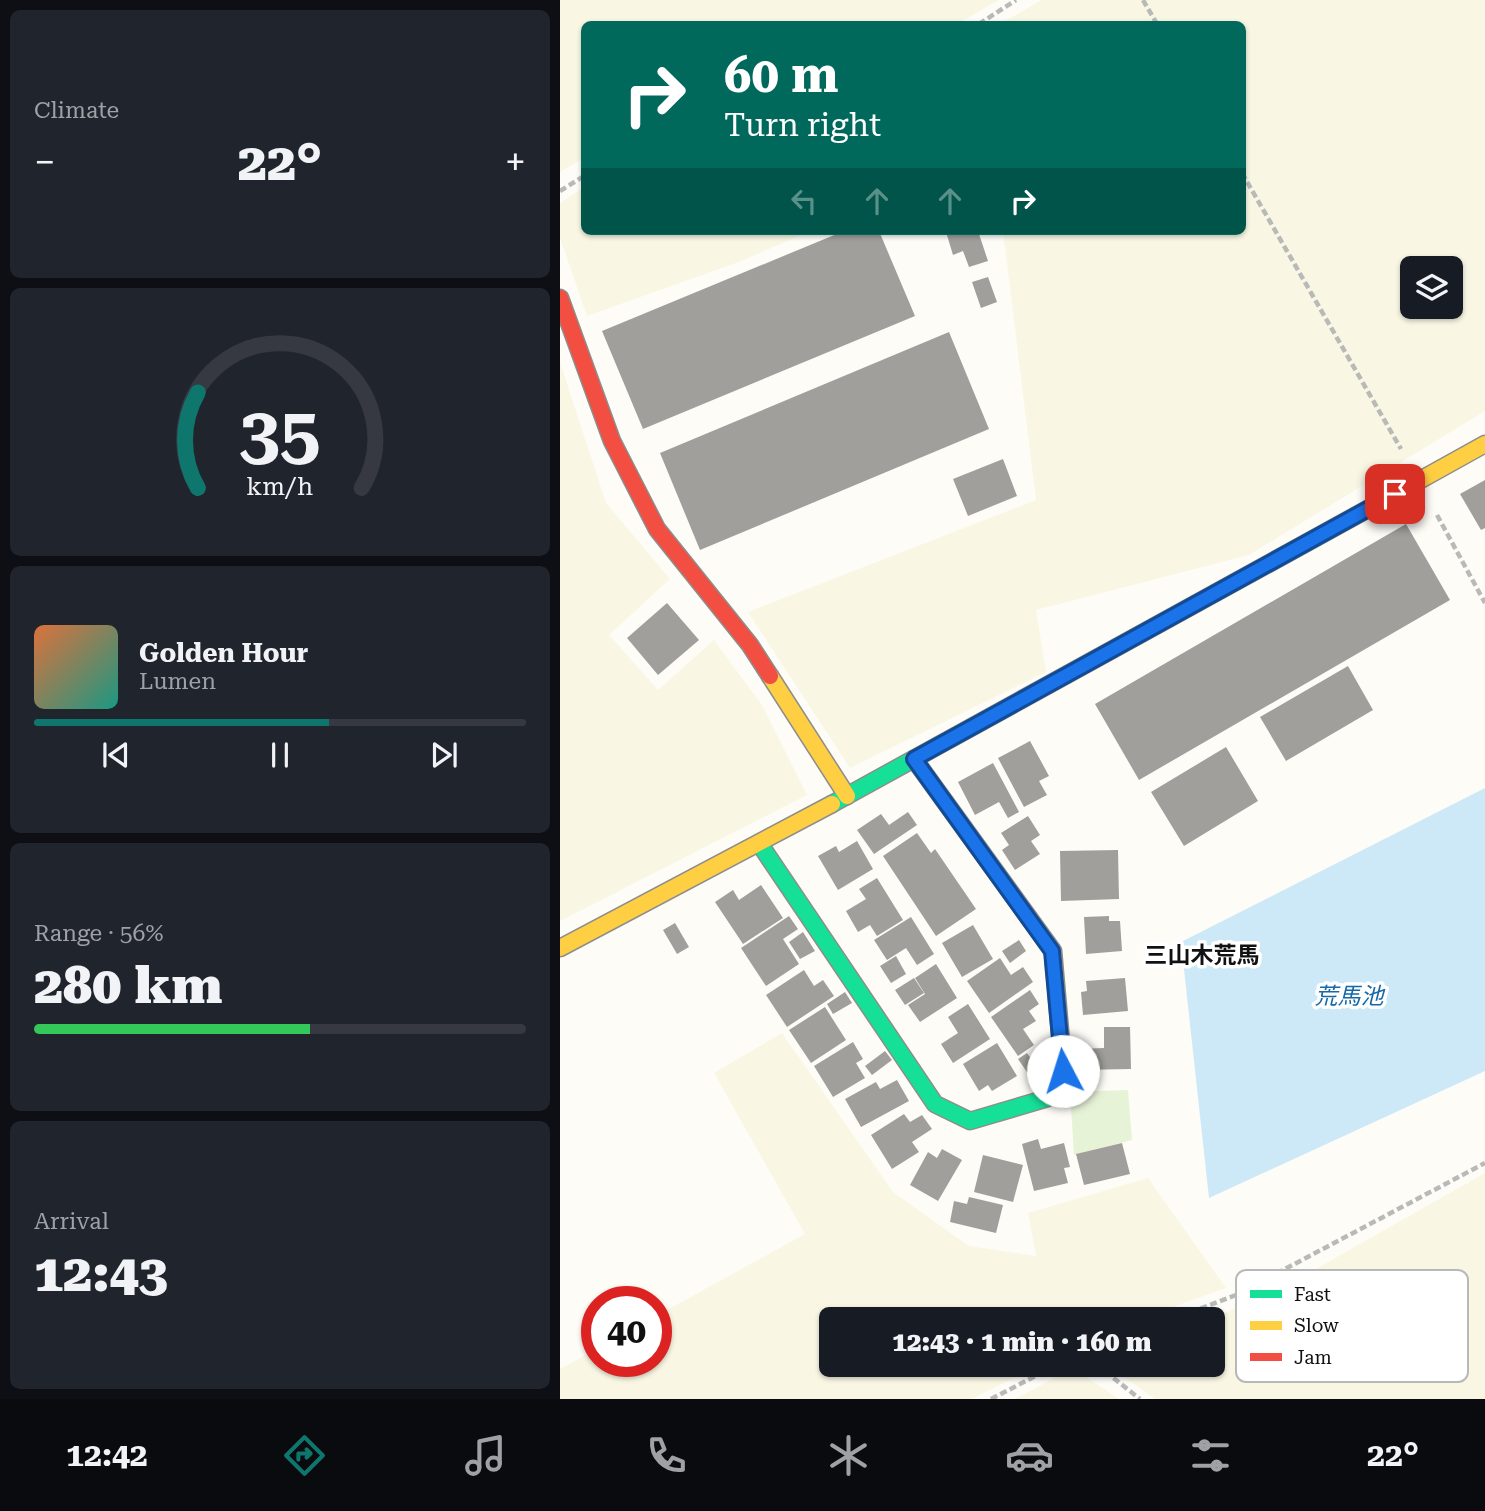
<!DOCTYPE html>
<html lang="en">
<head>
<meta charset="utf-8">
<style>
	:root { --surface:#171b24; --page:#20242c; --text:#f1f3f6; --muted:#9ea1a6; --line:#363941; --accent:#0f766e }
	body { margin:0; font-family:"Roboto Serif","Noto Sans JP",serif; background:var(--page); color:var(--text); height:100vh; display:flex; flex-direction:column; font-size:26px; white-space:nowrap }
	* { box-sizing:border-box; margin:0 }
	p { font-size:23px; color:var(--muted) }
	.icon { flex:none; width:38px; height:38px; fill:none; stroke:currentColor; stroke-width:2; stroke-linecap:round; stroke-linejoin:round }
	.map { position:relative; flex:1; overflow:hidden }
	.drawer { display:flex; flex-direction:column; gap:10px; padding:10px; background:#0d0f14; width:560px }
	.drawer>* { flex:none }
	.top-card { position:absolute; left:21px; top:21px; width:665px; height:214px; border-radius:10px; box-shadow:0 2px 5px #0004; background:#00695c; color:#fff; overflow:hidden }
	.fabs { position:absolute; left:840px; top:256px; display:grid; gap:14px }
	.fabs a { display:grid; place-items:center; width:63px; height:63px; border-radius:10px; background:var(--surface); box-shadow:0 2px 5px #0004; font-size:35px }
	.speed { position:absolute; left:21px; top:1286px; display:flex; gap:14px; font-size:35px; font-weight:700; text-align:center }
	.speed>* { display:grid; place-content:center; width:91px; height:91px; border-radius:50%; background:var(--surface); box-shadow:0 2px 5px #0004; line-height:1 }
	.speed .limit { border:10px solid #d22; background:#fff; color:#111 }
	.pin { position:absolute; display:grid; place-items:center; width:60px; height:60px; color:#fff; margin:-30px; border-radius:14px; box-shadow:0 4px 10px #0006 }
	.me { position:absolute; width:77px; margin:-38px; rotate:355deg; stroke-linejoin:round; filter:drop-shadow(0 0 5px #0008) }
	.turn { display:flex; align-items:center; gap:24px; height:147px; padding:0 28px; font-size:32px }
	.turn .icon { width:91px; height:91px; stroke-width:2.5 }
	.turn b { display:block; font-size:49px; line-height:60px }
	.lanes { display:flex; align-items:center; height:66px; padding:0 28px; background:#0003; justify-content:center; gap:35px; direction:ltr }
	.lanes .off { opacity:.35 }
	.big { font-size:52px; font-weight:800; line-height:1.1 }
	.drawer .tile { flex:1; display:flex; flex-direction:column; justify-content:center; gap:10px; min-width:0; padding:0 24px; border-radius:10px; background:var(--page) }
	.drawer .dial { align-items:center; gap:0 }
	.dial svg { height:182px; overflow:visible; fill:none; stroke:var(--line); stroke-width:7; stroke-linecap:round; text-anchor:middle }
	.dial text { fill:var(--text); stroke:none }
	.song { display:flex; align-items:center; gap:21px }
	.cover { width:84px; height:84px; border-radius:10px; background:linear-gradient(135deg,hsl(20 70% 55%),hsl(170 70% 35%)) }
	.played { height:7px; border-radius:4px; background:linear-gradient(90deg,var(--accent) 60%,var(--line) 60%) }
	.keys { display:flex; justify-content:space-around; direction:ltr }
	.heat { display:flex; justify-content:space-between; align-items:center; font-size:38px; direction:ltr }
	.charge { height:10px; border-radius:5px; background:linear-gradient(90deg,#34c759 56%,var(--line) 0) }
	.trip { position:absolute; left:259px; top:1307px; width:406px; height:70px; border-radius:10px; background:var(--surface); box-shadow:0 2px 5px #0004; font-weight:800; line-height:70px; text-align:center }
	.menu { display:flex; height:112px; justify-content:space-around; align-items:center; background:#090b0e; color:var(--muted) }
	.menu .icon { width:49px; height:49px }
	.menu .current { color:var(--accent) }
	.menu b { font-size:32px; color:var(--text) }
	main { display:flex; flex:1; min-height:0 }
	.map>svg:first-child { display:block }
	.farmland { fill:#f9f7e4; fill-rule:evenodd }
	.green { fill:#e7f3d7 }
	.water { fill:#cde8f7 }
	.building { fill:#a19f9c }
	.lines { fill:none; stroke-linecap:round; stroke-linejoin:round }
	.fast-casing { stroke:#8e8d8b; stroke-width:19 }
	.slow-casing { stroke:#8e8d8b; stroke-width:19 }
	.jam-casing { stroke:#8e8d8b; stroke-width:19 }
	.path { stroke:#b9b9b8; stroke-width:4.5; stroke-dasharray:7 3.5; stroke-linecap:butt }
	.fast { stroke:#16e098; stroke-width:16 }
	.slow { stroke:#ffcf43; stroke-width:16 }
	.jam { stroke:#f24e42; stroke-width:16 }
	.route-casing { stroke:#114b97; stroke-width:18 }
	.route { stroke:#1a73e8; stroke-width:12 }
	.labels { text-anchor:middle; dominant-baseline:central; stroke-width:7; stroke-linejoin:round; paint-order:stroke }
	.neighbourhood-label { font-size:23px; font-weight:bold; fill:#111; stroke:#fff }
	.water-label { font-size:23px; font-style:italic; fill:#1768a6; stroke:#fff }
	.key { fill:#fff; stroke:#b8b8b8; stroke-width:2 }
	.key-label { font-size:19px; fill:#111 }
</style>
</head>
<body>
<main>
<section class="drawer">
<div class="tile"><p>Climate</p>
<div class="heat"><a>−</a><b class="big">22°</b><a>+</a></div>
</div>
<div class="tile dial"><svg viewBox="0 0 100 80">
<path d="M14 69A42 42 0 1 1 86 69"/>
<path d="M14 69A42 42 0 0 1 14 27" stroke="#0f766e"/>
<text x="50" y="56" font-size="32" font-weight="700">35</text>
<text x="50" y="72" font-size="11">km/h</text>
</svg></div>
<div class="tile">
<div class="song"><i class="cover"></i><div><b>Golden Hour</b><p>Lumen</p></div></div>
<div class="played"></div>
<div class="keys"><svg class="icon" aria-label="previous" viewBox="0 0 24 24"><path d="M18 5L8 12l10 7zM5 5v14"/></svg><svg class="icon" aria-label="pause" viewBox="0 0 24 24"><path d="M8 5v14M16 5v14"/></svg><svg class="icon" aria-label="next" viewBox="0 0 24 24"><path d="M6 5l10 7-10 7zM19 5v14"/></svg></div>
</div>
<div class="tile"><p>Range · 56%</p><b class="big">280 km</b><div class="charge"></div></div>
<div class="tile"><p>Arrival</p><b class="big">12:43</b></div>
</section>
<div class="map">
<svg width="925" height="1399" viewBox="0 0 925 1399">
	<rect width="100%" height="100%" fill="#fdfcf7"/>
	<path class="farmland" d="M0,0H439L397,24H24V158L0,172Z
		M482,0H925V411L689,555L476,610L486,672L290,768L188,612L476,500L443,231H682V24H440ZM852,268H891V306H852Z
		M24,187V231H250L179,262L27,316L0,238V203Z
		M0,362L46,503L110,579L49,635L98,690L154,640L202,705L247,795L0,921Z
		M222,1033L333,1192L409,1246L476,1256L468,1213L588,1178L666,1288L579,1319L271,1320V1365H478L412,1399H0V1369L37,1349V1362H96V1316L245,1234L154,1073Z
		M925,1173V1399H595L547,1365H653V1320L648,1319L710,1295Z
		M513,1368L559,1399H455Z"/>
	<path class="green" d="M568,1090L572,1140L514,1155L510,1092Z"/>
	<path class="water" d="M925,788V1071L649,1198L621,942Z"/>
	<path class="building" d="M284,231H319L355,316L83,429L42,331Z
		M390,231H418L428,261L409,267L403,251L393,255L386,232Z
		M428,277L437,302L421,308L412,282Z
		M389,332L429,429L140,550L100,453Z
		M443,459L457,496L408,516L393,479Z
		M925,480V528L921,530L900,494Z
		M846,524L890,600L579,780L535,704Z
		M107,603L139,640L98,675L67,638Z
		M788,666L813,710L726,761L700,717Z
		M470,741L489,776L479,781L487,795L464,807L438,758Z
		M666,747L698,801L624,846L591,792Z
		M433,763L459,812L448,818L439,802L415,815L398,782Z
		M348,812L357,825L314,854L297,830L321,814L329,825Z
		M468,816L480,835L471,841L480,854L455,870L442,850L449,845L441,833Z
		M357,833L371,853L375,849L416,909L376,936L323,856Z
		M297,841L313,869L278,890L258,856L276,846L279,852Z
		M558,850L559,899L501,901L500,851Z
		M317,878L343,920L317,936L310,925L298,932L286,911L306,899L299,889Z
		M201,885L223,918L183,944L155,902L173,890L179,900Z
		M229,916L238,929L223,939L239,964L206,986L181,948Z
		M549,916V921H560L562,951L526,954L524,917Z
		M351,917L374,954L357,965L346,948L327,960L314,940Z
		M115,923L129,947L117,954L103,930Z
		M413,925L433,959L402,977L382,943Z
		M243,932L255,951L240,959L229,942Z
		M459,940L466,951L450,963L442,951Z
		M336,956L346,974L331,983L320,966Z
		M440,958L451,975L463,967L473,982L429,1013L407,981Z
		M376,964L397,998L360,1022L348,1005L365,994L355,978Z
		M244,970L254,986L263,980L274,996L227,1027L206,995Z
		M354,978L364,993L345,1005L335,990Z
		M565,978L568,1011L523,1015L521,992L527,991L526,981Z
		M470,990L479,1004L469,1011L476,1021L463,1029L474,1045L458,1056L431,1017Z
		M285,992L292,1003L273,1014L267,1004Z
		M408,1004L430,1039L393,1063L381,1044L398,1033L388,1017Z
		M265,1007L286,1040L251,1063L229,1030Z
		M544,1027H570L571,1069L519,1070V1049L544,1048Z
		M293,1042L303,1059L296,1063L305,1078L273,1097L254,1066Z
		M437,1043L457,1076L432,1091L428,1085L419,1091L403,1064Z
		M325,1051L332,1060L312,1075L305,1066Z
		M467,1053L479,1070L469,1075L458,1059Z
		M337,1080L349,1101L301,1127L285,1099L316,1082L320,1089Z
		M344,1114L350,1122L362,1115L372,1129L352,1142L359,1152L332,1169L311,1135Z
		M478,1139L481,1149L504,1143L510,1167L504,1168L508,1183L474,1191L462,1144Z
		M562,1143L570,1174L524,1185L516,1154Z
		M382,1149L402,1160L378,1201L350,1185L368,1152L377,1158Z
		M423,1155L463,1165L453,1202L414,1192Z
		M409,1197L443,1205L436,1233L390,1222L394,1201L407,1204Z"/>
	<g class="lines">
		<g class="fast-casing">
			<path id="fast" d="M272,804L826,499
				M199,843L375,1104L410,1121L488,1098L503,1071L502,1054"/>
		</g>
		<g class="slow-casing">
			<path id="slow" d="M826,499L925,444
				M210,676L287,796
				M354,759L493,951L502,1054
				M0,948L272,804"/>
		</g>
		<g class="jam-casing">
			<path id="jam" d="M0,298L52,441L97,529L190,645L210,676"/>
		</g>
		<path class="path" d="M583,0L597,24
			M419,24L456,0
			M682,173L841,449
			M0,191L24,176
			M877,515L925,603
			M611,1320L676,1295L925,1163
			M537,1365L580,1399
			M431,1399L497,1365"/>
		<use href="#fast" class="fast"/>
		<use href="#slow" class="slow"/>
		<use href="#jam" class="jam"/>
	</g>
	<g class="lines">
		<g class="route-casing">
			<path id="route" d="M503,1071L492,951L354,759L835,494"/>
		</g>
		<use href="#route" class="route"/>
	</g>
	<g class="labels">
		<g class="neighbourhood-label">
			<text x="642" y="955">三山木荒馬</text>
		</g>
		<g class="water-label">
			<text x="789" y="996">荒馬池</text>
		</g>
	</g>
	<rect x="676" y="1270" width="232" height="112" rx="10" class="key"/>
	<rect x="690" y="1290" width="32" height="8" fill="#16e098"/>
	<rect x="690" y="1321" width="32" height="9" fill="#ffcf43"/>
	<rect x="690" y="1353" width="32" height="8" fill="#f24e42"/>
	<g class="key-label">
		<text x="734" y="1301">Fast</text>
		<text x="734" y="1332">Slow</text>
		<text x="734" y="1364">Jam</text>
	</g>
</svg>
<div class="fabs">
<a><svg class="icon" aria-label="layers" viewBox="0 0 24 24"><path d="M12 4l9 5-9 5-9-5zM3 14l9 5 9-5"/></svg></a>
</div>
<div class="speed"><div class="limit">40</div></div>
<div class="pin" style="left:835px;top:494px;background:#d93025"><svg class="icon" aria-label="arrive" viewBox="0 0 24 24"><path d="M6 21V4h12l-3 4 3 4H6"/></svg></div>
<svg class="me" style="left:503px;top:1071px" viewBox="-20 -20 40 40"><circle r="19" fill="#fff"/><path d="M0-13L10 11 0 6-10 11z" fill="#1a73e8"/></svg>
<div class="trip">12:43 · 1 min · 160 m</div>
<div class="top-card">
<div class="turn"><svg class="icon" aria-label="right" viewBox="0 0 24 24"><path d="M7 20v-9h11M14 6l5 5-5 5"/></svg><div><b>60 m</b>Turn right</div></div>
<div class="lanes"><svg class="icon off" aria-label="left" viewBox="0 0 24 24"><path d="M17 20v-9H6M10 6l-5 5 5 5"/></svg><svg class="icon off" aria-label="ahead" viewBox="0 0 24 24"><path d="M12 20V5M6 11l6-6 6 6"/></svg><svg class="icon off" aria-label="ahead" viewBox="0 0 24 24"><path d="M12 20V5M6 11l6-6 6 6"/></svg><svg class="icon" aria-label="right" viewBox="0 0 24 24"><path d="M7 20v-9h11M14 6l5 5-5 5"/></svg></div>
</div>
</div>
</main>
<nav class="menu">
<b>12:42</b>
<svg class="icon current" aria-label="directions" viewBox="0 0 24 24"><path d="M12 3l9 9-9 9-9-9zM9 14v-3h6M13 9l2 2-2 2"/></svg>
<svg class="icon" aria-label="music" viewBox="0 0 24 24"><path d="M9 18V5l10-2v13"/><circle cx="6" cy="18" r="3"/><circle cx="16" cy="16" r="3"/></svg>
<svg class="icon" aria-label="phone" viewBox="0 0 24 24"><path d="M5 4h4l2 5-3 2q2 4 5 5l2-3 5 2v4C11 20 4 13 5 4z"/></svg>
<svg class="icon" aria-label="climate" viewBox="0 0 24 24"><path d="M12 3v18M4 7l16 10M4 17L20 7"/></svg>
<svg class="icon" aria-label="car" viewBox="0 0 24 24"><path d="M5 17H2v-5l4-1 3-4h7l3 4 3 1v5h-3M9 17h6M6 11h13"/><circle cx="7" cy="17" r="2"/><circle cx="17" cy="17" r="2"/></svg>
<svg class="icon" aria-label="filters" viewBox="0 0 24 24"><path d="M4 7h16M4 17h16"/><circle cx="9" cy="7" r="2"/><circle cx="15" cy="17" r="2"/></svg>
<b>22°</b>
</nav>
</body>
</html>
